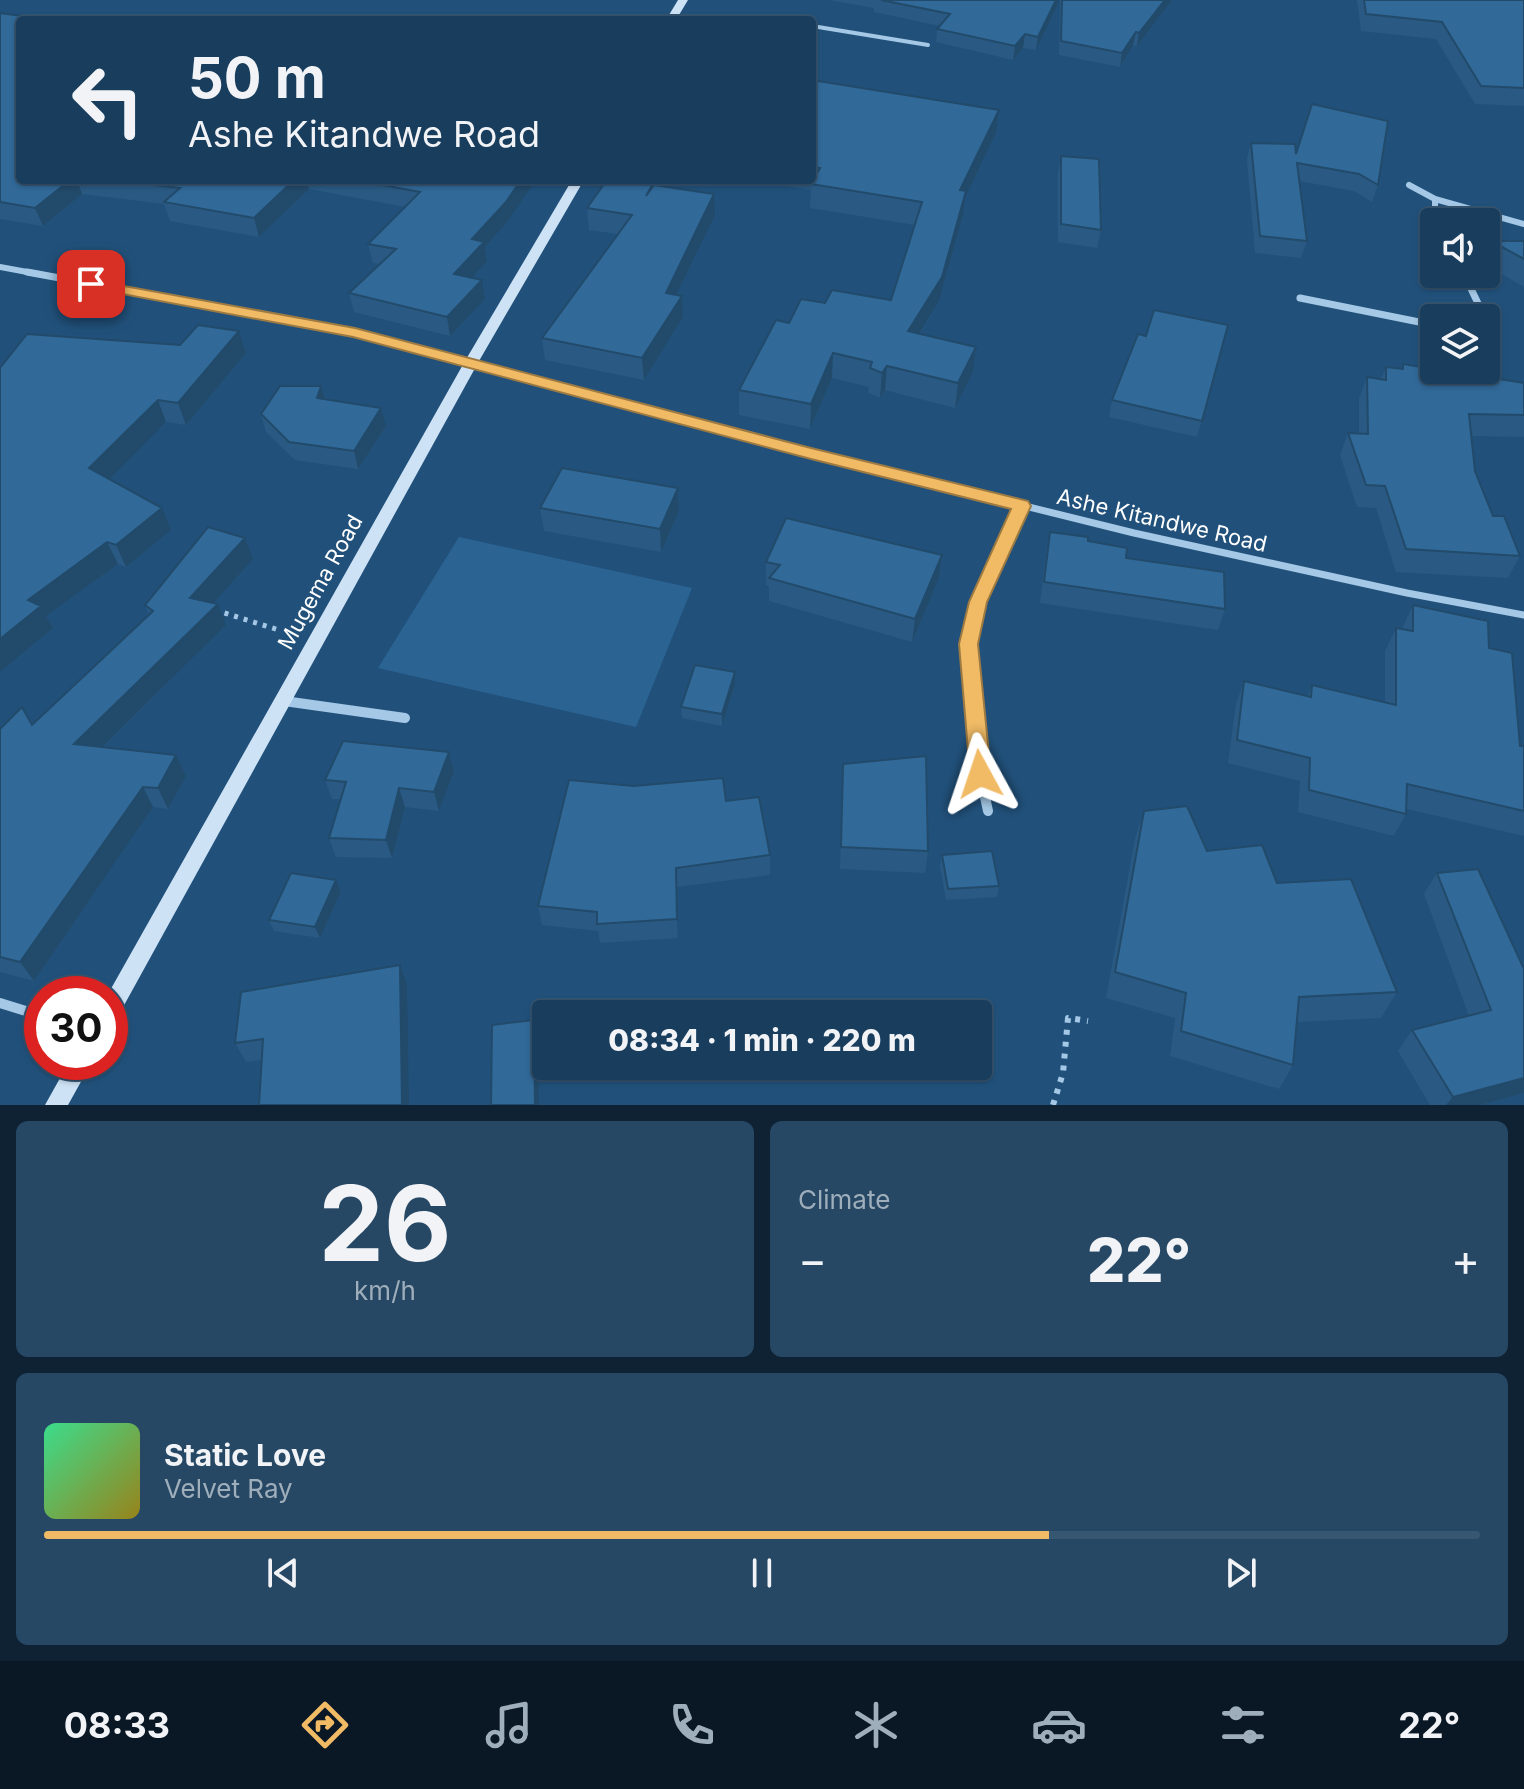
<!DOCTYPE html>
<html lang="en">
<head>
<meta charset="utf-8">
<style>
	:root { --surface:#193d5c; --page:#264865; --text:#f1f3f6; --muted:#9faebb; --line:#375672; --accent:#f1bb66 }
	body { margin:0; font-family:Inter,sans-serif; background:var(--page); color:var(--text); height:100vh; display:flex; flex-direction:column; font-size:30px; white-space:nowrap }
	* { box-sizing:border-box; margin:0 }
	p { font-size:26px; color:var(--muted) }
	.icon { flex:none; width:44px; height:44px; fill:none; stroke:currentColor; stroke-width:2; stroke-linecap:round; stroke-linejoin:round }
	.map { position:relative; height:1105px; overflow:hidden }
	.side { display:flex; flex-direction:column; gap:16px; padding:16px; background:#0e2233; flex:1 }
	.side>* { flex:none }
	.top-card { position:absolute; left:16px; top:16px; width:800px; height:168px; border-radius:8px; box-shadow:0 2px 6px #0004,0 0 0 2px var(--line); background:#193d5c; color:var(--text); overflow:hidden }
	.fabs { position:absolute; left:1420px; top:208px; display:grid; gap:16px }
	.fabs a { display:grid; place-items:center; width:80px; height:80px; border-radius:8px; background:var(--surface); box-shadow:0 2px 6px #0004,0 0 0 2px var(--line); font-size:40px }
	.speed { position:absolute; left:24px; top:976px; display:flex; gap:16px; font-size:40px; font-weight:700; text-align:center }
	.speed>* { display:grid; place-content:center; width:104px; height:104px; border-radius:50%; background:var(--surface); box-shadow:0 2px 6px #0004,0 0 0 2px var(--line); line-height:1 }
	.speed .limit { border:12px solid #d22; background:#fff; color:#111 }
	.pin { position:absolute; display:grid; place-items:center; width:68px; height:68px; color:#fff; margin:-34px; border-radius:16px; box-shadow:0 4px 12px #0006 }
	.me { position:absolute; width:88px; margin:-44px; rotate:355deg; stroke-linejoin:round; filter:drop-shadow(0 0 6px #0008) }
	.turn { display:flex; align-items:center; gap:28px; height:168px; padding:0 40px; font-size:36px }
	.turn .icon { width:104px; height:104px; stroke-width:2.5 }
	.turn b { display:block; font-size:56px; line-height:68px }
	.big { font-size:60px; font-weight:800; line-height:1.1 }
	.side .widget { flex:1; display:flex; flex-direction:column; justify-content:center; gap:12px; min-width:0; padding:0 28px; border-radius:12px; background:var(--page) }
	.side .dial { align-items:center; gap:0 }
	.dial b { font-size:104px; line-height:1 }
	.song { display:flex; align-items:center; gap:24px }
	.cover { width:96px; height:96px; border-radius:12px; background:linear-gradient(135deg,hsl(150 70% 55%),hsl(50 70% 35%)) }
	.played { height:8px; border-radius:4px; background:linear-gradient(90deg,var(--accent) 70%,var(--line) 70%) }
	.keys { display:flex; justify-content:space-around; direction:ltr }
	.heat { display:flex; justify-content:space-between; align-items:center; font-size:44px; direction:ltr }
	.side .tiles { flex:1; display:grid; gap:16px; grid-template-columns:1fr 1fr }
	.widget:last-child { grid-column:span 2 }
	.trip { position:absolute; left:532px; top:1000px; width:460px; height:80px; border-radius:8px; background:var(--surface); box-shadow:0 2px 6px #0004,0 0 0 2px var(--line); font-weight:800; line-height:80px; text-align:center }
	.menu { display:flex; height:128px; justify-content:space-around; align-items:center; background:#0a1825; color:var(--muted) }
	.menu .icon { width:56px; height:56px }
	.menu .selected { color:var(--accent) }
	.menu b { font-size:36px; color:var(--text) }
	.map>svg:first-child { display:block }
	.green { fill:#2b6493 }
	.lines { fill:none; stroke-linecap:round; stroke-linejoin:round }
	.path-far1 { stroke:#a4c8e5; stroke-width:5; stroke-dasharray:4 6; stroke-linecap:butt }
	.path { stroke:#a4c8e5; stroke-width:6; stroke-dasharray:5 7; stroke-linecap:butt }
	.lane { stroke:#a4c8e5; stroke-width:4 }
	.street-far2 { stroke:#a4c8e5; stroke-width:6 }
	.street-far1 { stroke:#a4c8e5; stroke-width:7 }
	.street { stroke:#a4c8e5; stroke-width:10 }
	.secondary { fill:#cde2f5; fill-rule:evenodd }
	.wall { fill:#2a5a83 }
	.shaded-wall { fill:#224a6a }
	.building { fill:#316998; stroke:#224a6a; stroke-width:2 }
	.route { fill:#f1bb66; stroke:#9d7a42; stroke-width:2 }
	.labels { text-anchor:middle; dominant-baseline:central; stroke-width:8; stroke-linejoin:round; paint-order:stroke }
	.street-label { font-size:22px; fill:#fff; stroke:#21517b }
</style>
</head>
<body>
<div class="map">
<svg width="1524" height="1105" viewBox="0 0 1524 1105">
	<rect width="100%" height="100%" fill="#21517b"/>
	<path class="green" d="M459,537L692,588L636,727L378,668Z"/>
	<g class="lines">
		<path class="path-far1" d="M215,610L285,632"/>
		<path class="path" d="M1053,1105L1063,1073L1068,1018L1088,1021"/>
		<path class="lane" d="M812,26L928,45"/>
		<path class="street-far2" d="M1409,185L1435,199L1524,224
			M1435,199V222
			M0,267L38,274"/>
		<path class="street-far1" d="M27,272L355,332L811,453L1134,533L1407,593L1524,615
			M1464,274L1485,318
			M1300,298L1434,325
			M971,633L978,602L1022,506"/>
		<path class="street" d="M971,631L968,644L980,774L988,811
			M284,701L405,718
			M0,1003L42,1016"/>
		<path class="secondary" d="M678,0H688L676,20H666Z
			M572,180H584L479,361L117,1018L110,1021L108,994L465,361Z
			M69,1062H92L68,1105H45Z"/>
	</g>
	<path class="wall" d="M829,0H1172L1137,46L1133,45L1120,67L1059,55L1060,0L1036,50L1023,48L1013,60L936,42L937,29L940,26L874,12V8Z
		M1357,0H1524V106L1475,104L1436,39L1361,31Z
		M0,13L20,180H536L508,221L485,247L487,261L471,278L485,299L450,336L354,312L349,293L380,264L373,263L368,244L405,207L309,189L259,237L170,221L164,204L82,194L43,226L0,219Z
		M812,80L999,110L996,133L965,198L963,215L939,301L920,334L976,347L973,372L955,408L885,390L880,398L868,393L869,387L832,378L810,429L739,415V390L789,323L825,303L891,300L915,225L810,208L811,190L749,180H812Z
		M1312,104L1378,185L1372,202L1354,191L1299,181L1307,241L1301,258L1255,253L1247,159L1251,143L1296,154Z
		M1061,156L1101,230L1097,248L1058,242V174Z
		M664,186L715,215L676,295L682,296L683,317L644,380L545,360L542,338L618,234L589,230L587,208Z
		M1491,241H1524V287L1486,265V252Z
		M1228,325L1197,437L1109,417L1112,400L1146,336Z
		M239,331L246,353L186,425L166,422L110,479L171,530L126,567L118,564L46,616L53,628L0,672V368L180,345Z
		M1403,364L1524,383V437L1471,436L1475,471L1493,516L1520,556L1508,578L1396,572L1376,508L1357,507L1340,455L1348,433H1359V399L1367,377L1381,379L1386,367L1401,369Z
		M325,399L386,426L358,469L295,460L266,432L261,414Z
		M678,488L679,511L661,552L544,531L540,508Z
		M1050,532L1088,541L1126,558L1225,609L1218,630L1040,603L1046,553Z
		M942,555L939,578L912,642L769,601V586L766,585V562Z
		M253,559L213,603L226,625L103,747L176,755L186,776L168,809L153,807L34,981L0,972V729L22,707L32,724L149,614L145,605Z
		M1413,605L1489,648L1520,746H1524V836L1407,809L1406,814L1394,836L1298,812L1300,781L1228,763L1236,704L1244,681L1308,696L1312,685L1385,703V651L1396,628L1402,629Z
		M735,684L722,726L682,718L681,707Z
		M449,752L454,771L439,811L405,807L392,858L336,857L329,838L341,799H332L325,780Z
		M843,764L928,851L925,873L840,869Z
		M726,801L770,855V875L677,887L678,938L600,943L598,931L542,925L538,906Z
		M1144,811L1207,851L1397,992L1381,1018L1297,1022L1293,1065L1279,1089L1170,1056L1175,1018L1106,998L1135,839Z
		M942,855L999,886L997,897L946,900L940,866Z
		M1437,873L1524,969V1093L1480,1105H1430L1398,1051L1412,1030L1469,1016L1424,894Z
		M336,880L341,891L320,938L274,931L269,920Z
		M407,985L262,1060L246,1062L235,1043Z"/>
	<path class="shaded-wall" d="M1056,0H1060L1036,50L1038,37Z
		M1165,0H1172L1137,46L1139,33Z
		M1136,32L1133,45L1120,67L1122,53Z
		M1025,34L1023,48L1013,60L1015,46Z
		M999,110L996,133L965,198L963,215L939,301L906,356L908,331L960,190Z
		M70,180H77L82,194L43,226L35,208Z
		M294,180H307L309,189L259,237L254,218Z
		M521,180H536L508,221L485,247L487,261L458,293L454,274L472,239Z
		M655,180H663L664,188L646,196Z
		M714,194L715,215L667,314L666,293Z
		M482,280L485,299L450,336L447,317Z
		M682,296L683,317L644,380L642,358Z
		M239,331L246,353L186,425L178,403Z
		M976,347L973,372L955,408L958,383Z
		M833,353L832,378L810,429L811,404Z
		M887,366L885,390L880,398L882,373Z
		M321,386L326,404L317,398Z
		M158,400L166,422L99,490L89,468Z
		M381,408L386,426L358,469L354,451Z
		M678,488L679,511L661,552L660,529Z
		M162,508L171,530L126,567L116,545Z
		M245,538L253,559L199,619L190,598Z
		M107,542L118,564L46,616L53,628L0,672V639L28,600Z
		M942,555L939,578L912,642L915,619Z
		M218,604L226,625L85,764L74,744Z
		M735,672V684L722,726V714Z
		M449,752L454,771L439,811L434,792Z
		M176,755L186,776L168,809L158,788Z
		M143,787L153,807L34,981L20,962Z
		M399,788L405,807L392,858L386,840Z
		M676,868L677,887L678,938L677,919Z
		M336,880L341,891L320,938L315,927Z
		M400,965L407,985L409,1105H402Z
		M534,1020L538,1038L539,1105H535Z
		M1524,1078V1093L1480,1105H1446L1453,1097Z"/>
	<path class="building" d="M881,0H1056L1038,37L1025,34L1015,46L937,29L950,14Z
		M1062,0H1165L1139,33L1136,32L1122,53L1061,41Z
		M1364,0H1524V88L1481,86L1442,22L1366,14Z
		M0,13L51,20H20V180H70L35,208L0,202Z
		M812,80L999,110L960,190L966,191L942,277L908,331L976,347L958,383L887,366L882,373L870,368L872,362L833,353L811,404L739,390L776,320L789,323L801,299L825,303L832,290L891,300L922,202L811,184L820,168L812,167Z
		M1312,104L1388,121L1378,185L1359,174L1297,163L1307,241L1260,236L1251,143L1295,144L1296,154Z
		M1061,156L1099,159L1101,230L1061,224Z
		M109,180H294L254,218L164,202L180,188Z
		M355,180H521L506,202L472,239L484,242L454,274L482,280L447,317L349,293L396,249L368,244L420,192Z
		M607,180H655L646,196L654,185L714,194L666,293L682,296L642,358L542,338L632,215L587,208Z
		M1491,241H1524V259Z
		M1154,310L1228,325L1202,421L1112,400L1138,334L1146,336Z
		M198,325L239,331L178,403L158,400L89,468L162,508L116,545L107,542L28,600L41,606L0,639V368L27,334L180,345Z
		M1403,364L1434,369V370H1443L1524,383V415L1469,414L1475,471L1493,516H1504L1520,556L1406,549L1385,486L1366,485L1348,433L1368,434L1367,377L1386,380V367L1403,369Z
		M280,386H321L317,398L381,408L354,451L289,442L261,414Z
		M562,468L678,488L660,529L540,508Z
		M786,518L942,555L915,619L769,578L780,565L766,562Z
		M208,527L245,538L190,598L218,604L74,744L176,755L158,788L143,787L20,962L0,957V729L22,707L32,725L153,611L145,605Z
		M1050,532L1088,537V541L1127,548L1126,558L1224,572L1225,609L1044,582Z
		M1413,605L1488,621L1489,648L1512,653L1520,746H1524V811L1407,784L1406,814L1309,790L1310,758L1237,740L1244,681L1311,697L1312,685L1396,705V628L1413,631Z
		M695,665L735,672L722,714L681,707Z
		M343,741L449,752L434,792L399,788L386,840L329,838L346,782L325,780Z
		M926,756L928,851L841,847L843,764Z
		M723,778L726,801L759,797L770,855L676,868L677,919L597,924V912L538,906L569,780L634,786Z
		M1187,806L1207,851L1262,845L1277,883L1351,879L1397,992L1299,997L1293,1065L1181,1031L1186,993L1115,972L1144,811Z
		M992,851L999,886L948,889L942,855Z
		M1478,869L1524,969V1078L1453,1097L1412,1030L1491,1010L1437,873Z
		M291,873L336,880L315,927L269,920Z
		M400,965L402,1105H259L263,1039L235,1043L241,992Z
		M534,1020L535,1105H491L492,1025Z"/>
	<path class="route" d="M91,280L355,328L811,448L1028,501L1031,506L987,602L978,644L991,774L988,780L980,783L973,780L970,774L959,644L969,602L1011,509L811,459L353,337L85,287V281Z"/>
	<g class="labels">
		<g class="street-label">
			<text transform="translate(1162 520) rotate(13)">Ashe Kitandwe Road</text>
			<text transform="translate(320 582) rotate(-61)">Mugema Road</text>
		</g>
	</g>
</svg>
<div class="fabs">
<a><svg class="icon" aria-label="sound" viewBox="0 0 24 24"><path d="M4 9h4l5-4v14l-5-4H4zM17 9q2 3 0 6"/></svg></a>
<a><svg class="icon" aria-label="layers" viewBox="0 0 24 24"><path d="M12 4l9 5-9 5-9-5zM3 14l9 5 9-5"/></svg></a>
</div>
<div class="speed"><div class="limit">30</div></div>
<div class="pin" style="left:91px;top:284px;background:#d93025"><svg class="icon" aria-label="arrive" viewBox="0 0 24 24"><path d="M6 21V4h12l-3 4 3 4H6"/></svg></div>
<svg class="me" style="left:980px;top:774px" viewBox="-20 -20 40 40"><path d="M0-17L14 15 0 8-14 15z" fill="#f1bb66" stroke="#fff" stroke-width="4"/></svg>
<div class="trip">08:34 · 1 min · 220 m</div>
<div class="top-card">
<div class="turn"><svg class="icon" aria-label="left" viewBox="0 0 24 24"><path d="M17 20v-9H6M10 6l-5 5 5 5"/></svg><div><b>50 m</b>Ashe Kitandwe Road</div></div>
</div>
</div>
<section class="side">
<div class="tiles">
<div class="widget dial"><b>26</b><p>km/h</p></div>
<div class="widget"><p>Climate</p>
<div class="heat"><a>−</a><b class="big">22°</b><a>+</a></div>
</div>
<div class="widget">
<div class="song"><i class="cover"></i><div><b>Static Love</b><p>Velvet Ray</p></div></div>
<div class="played"></div>
<div class="keys"><svg class="icon" aria-label="previous" viewBox="0 0 24 24"><path d="M18 5L8 12l10 7zM5 5v14"/></svg><svg class="icon" aria-label="pause" viewBox="0 0 24 24"><path d="M8 5v14M16 5v14"/></svg><svg class="icon" aria-label="next" viewBox="0 0 24 24"><path d="M6 5l10 7-10 7zM19 5v14"/></svg></div>
</div>
</div>
</section>
<nav class="menu">
<b>08:33</b>
<svg class="icon selected" aria-label="directions" viewBox="0 0 24 24"><path d="M12 3l9 9-9 9-9-9zM9 14v-3h6M13 9l2 2-2 2"/></svg>
<svg class="icon" aria-label="music" viewBox="0 0 24 24"><path d="M9 18V5l10-2v13"/><circle cx="6" cy="18" r="3"/><circle cx="16" cy="16" r="3"/></svg>
<svg class="icon" aria-label="phone" viewBox="0 0 24 24"><path d="M5 4h4l2 5-3 2q2 4 5 5l2-3 5 2v4C11 20 4 13 5 4z"/></svg>
<svg class="icon" aria-label="climate" viewBox="0 0 24 24"><path d="M12 3v18M4 7l16 10M4 17L20 7"/></svg>
<svg class="icon" aria-label="car" viewBox="0 0 24 24"><path d="M5 17H2v-5l4-1 3-4h7l3 4 3 1v5h-3M9 17h6M6 11h13"/><circle cx="7" cy="17" r="2"/><circle cx="17" cy="17" r="2"/></svg>
<svg class="icon" aria-label="filters" viewBox="0 0 24 24"><path d="M4 7h16M4 17h16"/><circle cx="9" cy="7" r="2"/><circle cx="15" cy="17" r="2"/></svg>
<b>22°</b>
</nav>
</body>
</html>
